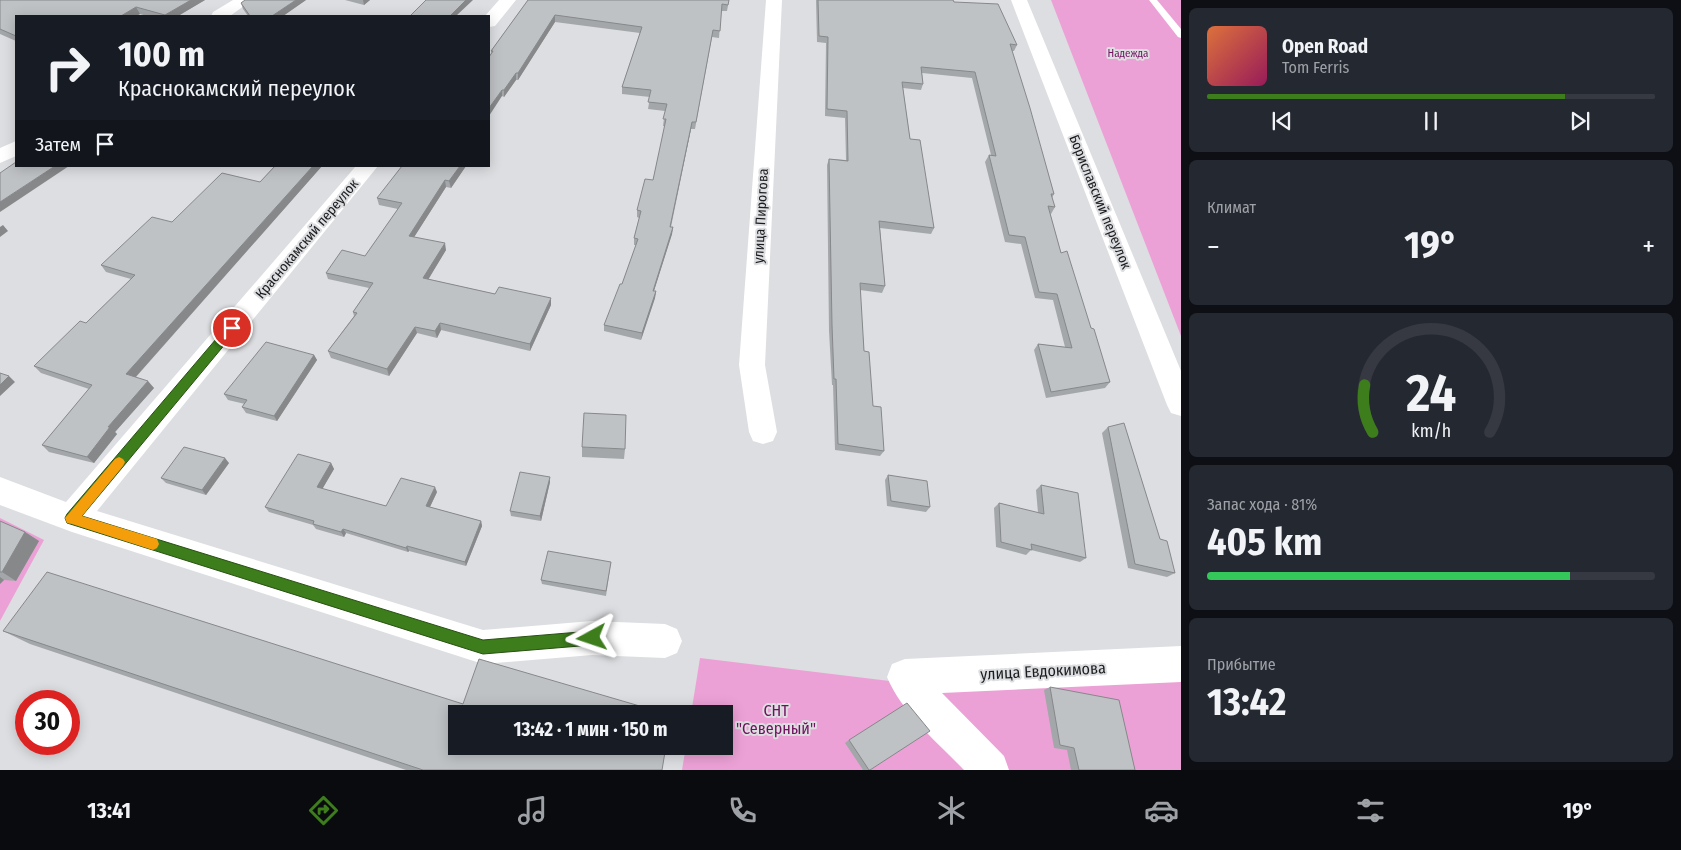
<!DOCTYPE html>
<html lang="ru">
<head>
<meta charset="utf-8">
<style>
	:root { --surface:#171b24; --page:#242831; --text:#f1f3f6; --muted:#9ea1a6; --line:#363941; --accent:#3d7d1c }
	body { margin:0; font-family:"Fira Sans Condensed",sans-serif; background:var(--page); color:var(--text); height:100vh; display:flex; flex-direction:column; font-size:19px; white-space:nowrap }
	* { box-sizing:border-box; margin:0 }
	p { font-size:16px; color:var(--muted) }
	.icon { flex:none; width:28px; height:28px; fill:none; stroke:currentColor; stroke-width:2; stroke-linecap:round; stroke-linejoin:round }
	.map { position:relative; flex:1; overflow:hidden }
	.details { display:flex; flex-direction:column; gap:8px; padding:8px; background:#0d0f14; width:500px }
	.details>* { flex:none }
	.top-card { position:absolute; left:15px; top:15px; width:475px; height:152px; border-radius:0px; box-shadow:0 2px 12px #0003; background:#171b24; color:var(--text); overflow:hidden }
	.speed { position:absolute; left:15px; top:690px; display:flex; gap:10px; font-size:25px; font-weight:700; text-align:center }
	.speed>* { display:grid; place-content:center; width:65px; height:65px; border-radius:50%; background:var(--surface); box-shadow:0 2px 12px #0003; line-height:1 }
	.speed .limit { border:8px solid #d22; background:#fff; color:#111 }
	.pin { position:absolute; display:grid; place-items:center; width:42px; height:42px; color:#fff; margin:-21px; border:2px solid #fff; border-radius:50%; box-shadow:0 1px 5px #0007 }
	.me { position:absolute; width:55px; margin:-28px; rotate:265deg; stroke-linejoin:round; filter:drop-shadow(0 0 4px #0008) }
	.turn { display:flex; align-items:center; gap:18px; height:105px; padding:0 20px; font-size:22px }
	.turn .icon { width:65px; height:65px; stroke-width:2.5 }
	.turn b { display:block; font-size:35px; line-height:42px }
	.then { display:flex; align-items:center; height:48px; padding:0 20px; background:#0003; gap:10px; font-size:19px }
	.big { font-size:38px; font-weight:700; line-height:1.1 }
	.details .tile { flex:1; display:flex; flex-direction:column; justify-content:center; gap:8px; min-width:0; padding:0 18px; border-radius:8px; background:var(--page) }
	.details .dial { align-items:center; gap:0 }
	.dial svg { height:130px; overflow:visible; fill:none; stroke:var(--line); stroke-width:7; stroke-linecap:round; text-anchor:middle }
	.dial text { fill:var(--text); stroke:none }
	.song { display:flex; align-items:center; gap:15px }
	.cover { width:60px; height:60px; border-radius:8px; background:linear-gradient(135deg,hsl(20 70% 55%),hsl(330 70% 35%)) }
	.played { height:5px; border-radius:2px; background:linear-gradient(90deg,var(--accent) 80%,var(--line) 80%) }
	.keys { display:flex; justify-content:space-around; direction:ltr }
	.heat { display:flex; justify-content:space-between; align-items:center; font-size:28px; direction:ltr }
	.charge { height:8px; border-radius:4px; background:linear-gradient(90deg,#34c759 81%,var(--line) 0) }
	.trip { position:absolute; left:448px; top:705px; width:285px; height:50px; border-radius:0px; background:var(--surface); box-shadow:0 2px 12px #0003; font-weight:700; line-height:50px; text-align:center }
	.menu { display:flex; height:80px; justify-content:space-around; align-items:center; background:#090b0e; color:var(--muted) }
	.menu .icon { width:35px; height:35px }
	.menu .active { color:var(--accent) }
	.menu b { font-size:22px; color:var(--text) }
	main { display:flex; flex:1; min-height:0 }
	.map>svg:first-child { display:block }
	.green { fill:#eca1d6 }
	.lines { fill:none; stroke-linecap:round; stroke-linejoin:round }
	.service { fill:#fff; fill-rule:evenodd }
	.minor { fill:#fff; fill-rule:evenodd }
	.wall { fill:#a4a7a9 }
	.shaded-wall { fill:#86888a }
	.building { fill:#bfc2c5; stroke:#86888a }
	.route { fill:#3d7d1c; stroke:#285112 }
	.slow { fill:#f59e0b }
	.labels { text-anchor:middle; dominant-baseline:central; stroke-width:4; stroke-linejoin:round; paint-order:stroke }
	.far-park-label { font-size:11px; fill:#71115e; stroke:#dddee1 }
	.street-label { font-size:14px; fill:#1b1c1d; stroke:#dddee1 }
	.near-street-label { font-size:16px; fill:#1b1c1d; stroke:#dddee1 }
	.near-park-label { font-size:16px; fill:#71115e; stroke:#dddee1 }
</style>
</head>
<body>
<main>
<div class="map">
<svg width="1181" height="770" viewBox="0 0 1181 770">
	<rect width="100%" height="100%" fill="#dddee1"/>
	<path class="green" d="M1051,0H1181V336Z
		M0,518L44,540L0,621Z
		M700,658L939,687L1181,675V770H682L686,746H724V714H691Z"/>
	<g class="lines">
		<path class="service" d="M1149,0H1157L1181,29V38L1178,37Z"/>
		<path class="minor" d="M233,0H252L230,16H211L213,12Z
			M499,0H516L495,26L489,27V16H485Z
			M766,0H782L765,365L777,432L773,441L763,444L753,441L749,432L739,365Z
			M1011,0H1027L1181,371V416L1171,413L1167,405Z
			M16,141V156L0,163V148Z
			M356,166H378L97,511L483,630L592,621L665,624L677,629L682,641L677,653L665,658L592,655L483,664L72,532L0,505V477L66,502Z
			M1181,646V682L942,693L1004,756L1009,770H964C937,742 902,713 887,677L892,664L905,659Z"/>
	</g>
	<path class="wall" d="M0,0H205L178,16H147L140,14L136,16H16V41L0,34Z
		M245,0H306L283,16H248L243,9L241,3Z
		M345,0H370L364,5Z
		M528,0H729L727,11H721L719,38L712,37L695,129H691L671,227H673L672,234L654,291H656L655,298L641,340L604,331V325L622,284L636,245H634V238L639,218L637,217V210L653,180L665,126H663L665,111L648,109L650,97L622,94V87L640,33L555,22L518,80H516L504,97L502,96L491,51Z
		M816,0H953L954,2L1017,45L1014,51H1012L1054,194L1052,198L1055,207L1051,214L1050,213L1061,253L1091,328L1110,382L1105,388L1046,398L1034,350L1038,344L1065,347L1053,300L1035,298L1021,244L1005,242L985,162L989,155H991L972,78L922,73L923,84L921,90L903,88L910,139L934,228L931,234L880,228L885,286L882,293L860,290L864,351L873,406L884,451L880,456L835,450L833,385H832L829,331L827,165L829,159L846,160L845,118L825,116L826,43L817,42Z
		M275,166H322L136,377L154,388L115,432L117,434L94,463L49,452L42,445L89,389L41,373L34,366L86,323L131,279L106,272L101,265L172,222L260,182Z
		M466,166L451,188L446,187L414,237L446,250L428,279L495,294L551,305L530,351L441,330L437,338L417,333L389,376L331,358L328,351L354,316L353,312L369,288L328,279L326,273L365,256L398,209L379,205L377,198Z
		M314,355L317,360L277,421L246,413L242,407L245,404L228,400L224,394Z
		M1108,427L1175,573L1167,577L1128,568L1102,433Z
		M582,447L625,449L624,459L582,457Z
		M229,463L206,495L166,483L161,478Z
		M331,463L334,469L322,489L386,506L437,492L430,507L481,521L482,526L466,566L409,551L408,552L346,533L344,537L316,529L313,525L269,512L265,507Z
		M888,475L930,507L926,512L887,506L885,480Z
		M550,482L541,521L511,516L510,511Z
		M1041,485L1086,558L1080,562L1031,550L1026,555L996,547L994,508L999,503L1038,513L1036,490Z
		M0,521L25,532L39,541L16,581L4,580L0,584Z
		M611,562L606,596L542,584L541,580Z
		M3,631L463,704L662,770H406L30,644Z
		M1050,687L1135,770H1071L1067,750L1054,748L1044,690Z
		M849,740L870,770H863L845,743Z"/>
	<path class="shaded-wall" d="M191,0H205L178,16H166L165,15Z
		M296,0H306L283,16H272Z
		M363,0H370L364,5Z
		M466,0H473L456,16H450Z
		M136,7L140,14L136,16H121Z
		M555,15V22L518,80V73Z
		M516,73V80L504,97V90Z
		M502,90V96L489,116V108Z
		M692,122L691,129L669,233L670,227Z
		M55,166H69L0,212V202Z
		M313,166H322L132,381L126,374Z
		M460,166H466L451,188L449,181Z
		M445,180L446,187L411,242L409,236Z
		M3,225L8,231L0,237V227Z
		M673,227L672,234L652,297L653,291Z
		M445,243L446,250L425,285L423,278Z
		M656,291L655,298L641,340L642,333Z
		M551,298V305L530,351V344Z
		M440,323L441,330L437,338L435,331Z
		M415,327L417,333L389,376L387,369Z
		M314,355L317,360L277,421L274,416Z
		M9,376L15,382L0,396V385Z
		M148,381L154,388L115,432L117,434L94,463L87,457L108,427Z
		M225,458L229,463L206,495L202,490Z
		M331,463L334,469L320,493L317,487Z
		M550,477V482L541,521L540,516Z
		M435,487L437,492L428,511L426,506Z
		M481,521L482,526L466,566L465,562Z
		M343,529L346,533L344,537L341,532Z
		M25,532L39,541L16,581L2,572Z
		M407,546L409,551L408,552L406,548Z
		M0,577L4,580L0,584Z"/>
	<path class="building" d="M0,0H191L165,15L136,7L121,16H16V36L0,29Z
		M245,0H296L272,16H250L241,3Z
		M426,0H466L450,16H410Z
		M528,0H729L728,5L722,4L720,31L713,30L696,122H692L670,227H673L653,291H656L642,333L604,325L620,284H622L638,239L634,238L641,211L637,210L645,179L653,180L666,119H663L667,104L648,102L651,90L622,87L642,27L555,15L518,73H516L504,90H502L489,108V57L493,51H491Z
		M818,0H953L954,2L998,4L1017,45L1010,44L1030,108L1054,194H1051L1055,207L1048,206L1061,253L1067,251L1091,328L1094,329L1110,382L1051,392L1038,344L1072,348L1057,294L1039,292L1025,237L1009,235L989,155L996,156L975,72L921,67L923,84L902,82L910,139L920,140L934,228L879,221L885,286L860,283L864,351L869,352L873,406L881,407L884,451L838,444L836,379H834L832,325L829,159L848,161L847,111L827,109L828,37L819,36Z
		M16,162V166H55L0,202V173Z
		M275,166H313L126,374L148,381L108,427H110L87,457L42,445L92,385L34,366L80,321L86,323L135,275L101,265L152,217L172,222L222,173L260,182Z
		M402,166H460L449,181L445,180L409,236L445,243L423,278L495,294L499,287L551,298L530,344L440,323L435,331L415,327L387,369L328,351L357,313L353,312L373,283L326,273L342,250L365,256L402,203L377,198Z
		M266,342L314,355L274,416L242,407L247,400L224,394Z
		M0,373L9,376L0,385Z
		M584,413L626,415L625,449L582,447Z
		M1124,423L1160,539L1167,541L1175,573L1135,564L1108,427Z
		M184,447L225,458L202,490L161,478Z
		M298,454L331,463L317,487L386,506L401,478L435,487L426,506L481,521L465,562L407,546L406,548L343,529L341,532L313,524L314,521L265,507Z
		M520,472L550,477L540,516L510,511Z
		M888,475L927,481L930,507L891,501Z
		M1041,485L1078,493L1086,558L1031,544L1032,550L1001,542L999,503L1044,514Z
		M0,521L25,532L2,572H0Z
		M548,551L611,562L606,591L541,580Z
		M47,572L463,704L479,659L667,714H456V746H666L662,770H423L3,631Z
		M1050,687L1119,700L1135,770H1079L1074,748L1060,745Z
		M907,703L930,731L870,770H869L849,740Z"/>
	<path class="route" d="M232,324L238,328L236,331L82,516L483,640L592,631L597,633L599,638L597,643L592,645L483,654L67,523L65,518L67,514L228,325Z"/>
	<path class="slow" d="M119,457L123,459L125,462L123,466L82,516L157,539L159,544L157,548L153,550L72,524L67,523L65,518L115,459Z"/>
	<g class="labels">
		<g class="far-park-label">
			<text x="1128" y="53">Надежда</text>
		</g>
		<g class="street-label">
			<text transform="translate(1100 202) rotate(68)">Бориславский переулок</text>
			<text transform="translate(761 216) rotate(-87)">улица Пирогова</text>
			<text transform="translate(307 239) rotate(-50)">Краснокамский переулок</text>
		</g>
		<g class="near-street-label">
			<text transform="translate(1043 671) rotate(-3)">улица Евдокимова</text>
		</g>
		<g class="near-park-label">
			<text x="776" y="710">СНТ<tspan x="776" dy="18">"Северный"</tspan></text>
		</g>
	</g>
</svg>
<div class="speed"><div class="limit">30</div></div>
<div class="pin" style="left:232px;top:328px;background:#d93025"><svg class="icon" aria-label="arrive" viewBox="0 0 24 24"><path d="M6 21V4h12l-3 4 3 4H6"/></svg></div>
<svg class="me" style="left:592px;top:638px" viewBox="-20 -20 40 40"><path d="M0-17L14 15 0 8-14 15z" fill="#3d7d1c" stroke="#fff" stroke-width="4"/></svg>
<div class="trip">13:42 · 1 мин · 150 m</div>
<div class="top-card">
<div class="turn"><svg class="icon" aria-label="right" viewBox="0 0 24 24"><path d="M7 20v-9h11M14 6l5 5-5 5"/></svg><div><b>100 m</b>Краснокамский переулок</div></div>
<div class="then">Затем<svg class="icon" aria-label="arrive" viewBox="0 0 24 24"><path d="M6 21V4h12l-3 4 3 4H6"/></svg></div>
</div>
</div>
<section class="details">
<div class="tile">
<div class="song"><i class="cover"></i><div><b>Open Road</b><p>Tom Ferris</p></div></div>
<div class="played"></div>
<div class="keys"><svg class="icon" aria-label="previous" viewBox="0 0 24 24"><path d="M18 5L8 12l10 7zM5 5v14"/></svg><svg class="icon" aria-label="pause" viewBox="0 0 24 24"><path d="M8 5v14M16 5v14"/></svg><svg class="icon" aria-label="next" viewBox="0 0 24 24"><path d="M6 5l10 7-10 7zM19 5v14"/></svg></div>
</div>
<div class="tile"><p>Климат</p>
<div class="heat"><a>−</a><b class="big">19°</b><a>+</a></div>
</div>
<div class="tile dial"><svg viewBox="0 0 100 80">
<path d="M14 69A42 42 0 1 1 86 69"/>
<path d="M14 69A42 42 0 0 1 9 40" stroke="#3d7d1c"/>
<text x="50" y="56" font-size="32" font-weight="700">24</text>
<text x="50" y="72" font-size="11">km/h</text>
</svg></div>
<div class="tile"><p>Запас хода · 81%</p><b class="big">405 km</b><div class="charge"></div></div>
<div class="tile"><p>Прибытие</p><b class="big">13:42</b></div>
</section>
</main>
<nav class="menu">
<b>13:41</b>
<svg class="icon active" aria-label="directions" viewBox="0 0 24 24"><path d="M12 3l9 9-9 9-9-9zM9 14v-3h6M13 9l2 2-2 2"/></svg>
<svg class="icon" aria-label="music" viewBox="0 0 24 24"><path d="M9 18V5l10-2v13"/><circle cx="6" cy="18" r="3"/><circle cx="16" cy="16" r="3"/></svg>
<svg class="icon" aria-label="phone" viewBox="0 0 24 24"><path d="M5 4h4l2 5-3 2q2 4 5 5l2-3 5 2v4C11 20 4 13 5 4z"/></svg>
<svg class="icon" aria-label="climate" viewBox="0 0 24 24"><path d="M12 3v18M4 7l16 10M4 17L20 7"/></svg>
<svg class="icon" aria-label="car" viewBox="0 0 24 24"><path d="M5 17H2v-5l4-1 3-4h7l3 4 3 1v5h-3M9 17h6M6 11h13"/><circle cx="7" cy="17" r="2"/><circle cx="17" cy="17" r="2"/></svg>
<svg class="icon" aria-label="filters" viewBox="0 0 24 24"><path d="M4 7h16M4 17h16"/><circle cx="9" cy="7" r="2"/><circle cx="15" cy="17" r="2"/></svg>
<b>19°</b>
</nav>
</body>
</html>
